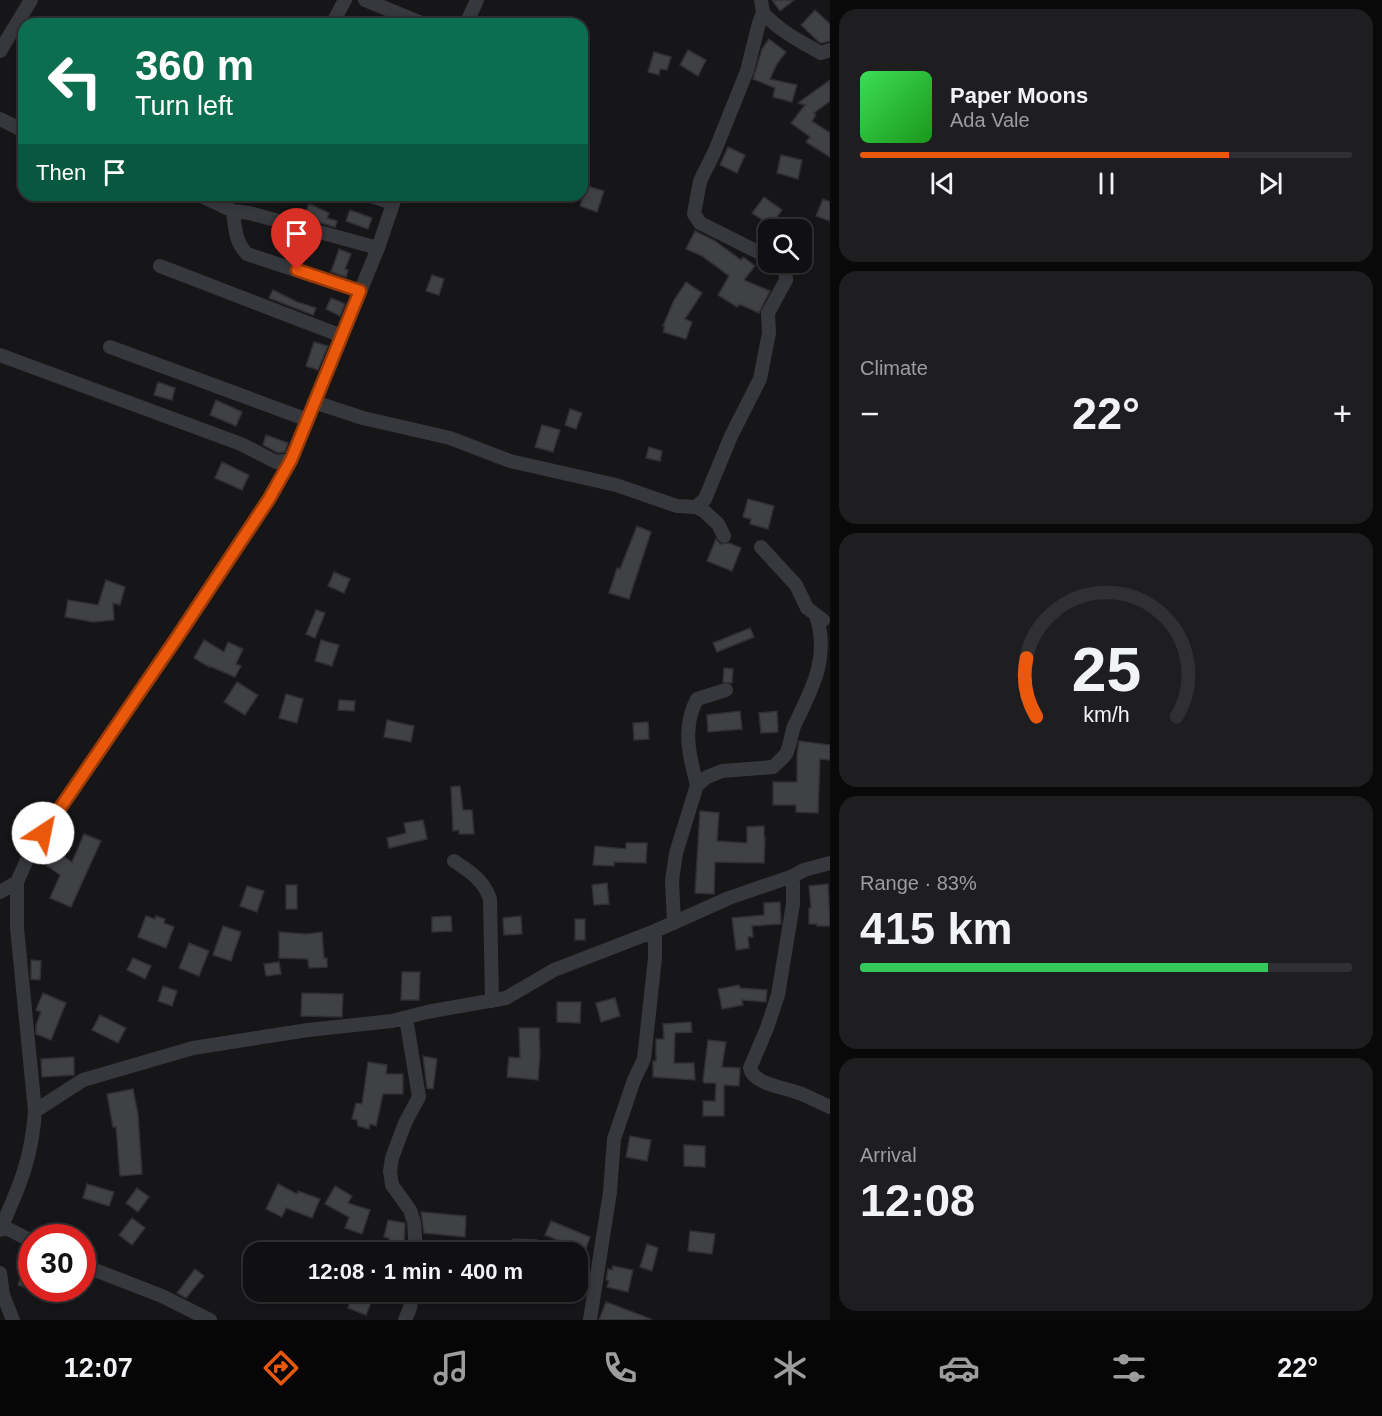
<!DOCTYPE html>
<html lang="en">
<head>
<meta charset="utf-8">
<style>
	:root { --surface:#101012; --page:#1e1e20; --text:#f1f3f6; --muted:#9c9d9f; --line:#303032; --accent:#ea580c }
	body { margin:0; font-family:Helvetica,sans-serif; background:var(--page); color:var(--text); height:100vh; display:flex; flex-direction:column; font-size:22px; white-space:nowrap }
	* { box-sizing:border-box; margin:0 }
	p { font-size:20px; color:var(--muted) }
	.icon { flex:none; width:33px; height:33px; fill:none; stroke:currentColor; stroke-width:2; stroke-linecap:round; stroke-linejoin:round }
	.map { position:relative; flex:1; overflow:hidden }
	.panel { display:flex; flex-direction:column; gap:9px; padding:9px; background:#09090a; width:552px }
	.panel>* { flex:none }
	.banner { position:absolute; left:18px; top:18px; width:570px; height:183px; border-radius:18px; box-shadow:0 3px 9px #0003,0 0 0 2px var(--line); background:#0b6e4f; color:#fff; overflow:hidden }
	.controls { position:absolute; left:758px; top:219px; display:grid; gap:12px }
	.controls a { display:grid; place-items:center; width:54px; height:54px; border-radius:12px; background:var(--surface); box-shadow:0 3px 9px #0003,0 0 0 2px var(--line); font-size:30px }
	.speed { position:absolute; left:18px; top:1224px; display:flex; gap:12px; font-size:30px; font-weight:700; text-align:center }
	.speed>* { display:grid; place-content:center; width:78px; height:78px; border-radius:50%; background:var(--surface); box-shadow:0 3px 9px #0003,0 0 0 2px var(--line); line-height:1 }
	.speed .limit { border:9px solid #d22; background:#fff; color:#111 }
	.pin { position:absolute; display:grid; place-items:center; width:51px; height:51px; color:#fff; margin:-62px -26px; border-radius:50% 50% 50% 0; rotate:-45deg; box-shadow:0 0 6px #0007 }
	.pin .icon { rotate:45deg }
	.me { position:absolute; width:66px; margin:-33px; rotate:34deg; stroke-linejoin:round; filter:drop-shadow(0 0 4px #0008) }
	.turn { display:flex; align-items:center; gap:21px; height:126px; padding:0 18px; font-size:27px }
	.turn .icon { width:78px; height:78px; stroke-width:2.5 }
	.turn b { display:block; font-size:42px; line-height:51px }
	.then { display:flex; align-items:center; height:57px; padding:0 18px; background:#0003; gap:12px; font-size:22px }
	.big { font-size:45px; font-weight:700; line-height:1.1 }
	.panel .tile { flex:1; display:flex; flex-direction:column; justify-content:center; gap:9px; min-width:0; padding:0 21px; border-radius:18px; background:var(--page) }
	.panel .dial { align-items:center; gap:0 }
	.dial svg { height:156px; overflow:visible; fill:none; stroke:var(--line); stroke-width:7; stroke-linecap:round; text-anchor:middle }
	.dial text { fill:var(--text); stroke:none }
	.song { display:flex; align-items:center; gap:18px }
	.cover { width:72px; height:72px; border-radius:9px; background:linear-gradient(135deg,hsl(130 70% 55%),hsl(120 70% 35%)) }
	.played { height:6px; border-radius:3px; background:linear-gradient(90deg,var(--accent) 75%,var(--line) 75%) }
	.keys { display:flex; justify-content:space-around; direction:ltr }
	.heat { display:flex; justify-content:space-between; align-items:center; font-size:33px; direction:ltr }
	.charge { height:9px; border-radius:4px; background:linear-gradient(90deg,#34c759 83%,var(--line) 0) }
	.trip { position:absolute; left:243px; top:1242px; width:345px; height:60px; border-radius:18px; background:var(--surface); box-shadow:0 3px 9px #0003,0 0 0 2px var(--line); font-weight:700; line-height:60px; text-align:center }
	.menu { display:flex; height:96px; justify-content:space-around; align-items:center; background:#060607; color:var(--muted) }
	.menu .icon { width:42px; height:42px }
	.menu .on { color:var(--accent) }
	.menu b { font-size:27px; color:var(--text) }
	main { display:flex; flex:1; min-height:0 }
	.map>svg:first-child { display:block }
	.building { fill:#404145; stroke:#303034; stroke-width:1.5 }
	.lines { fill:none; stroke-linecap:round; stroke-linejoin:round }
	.minor { stroke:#37383d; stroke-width:14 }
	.route-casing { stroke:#983908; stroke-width:15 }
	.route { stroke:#ea580c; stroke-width:10 }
</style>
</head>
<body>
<main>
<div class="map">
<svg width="830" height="1320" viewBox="0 0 830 1320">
	<rect width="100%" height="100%" fill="#161618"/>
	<path class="building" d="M772,0H794L780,11Z
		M815,10L830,24V41L822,43L819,42L801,25Z
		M769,39L786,52L777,64L770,79L797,85L792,102L773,97L775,88L753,79L762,49Z
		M688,50L706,60L698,76L680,65Z
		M654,52L671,57L667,70L660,69L659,75L648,72Z
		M830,80V101L814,113L816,115L812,121L830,133V157L806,142L810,137L791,123L805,105L798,103Z
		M728,147L745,155L737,173L720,165Z
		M781,155L802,160L798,179L777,173Z
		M587,186L604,191L597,212L580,206Z
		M764,197L782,210L771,226L752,213Z
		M823,199L830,202V221L816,216Z
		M309,204L329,213L327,218L337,221L335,227L303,218Z
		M350,210L372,218L368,229L346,221Z
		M695,231L715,241L741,260L743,257L755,266L744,280L770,291L759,313L739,304L737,307L718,295L729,276L702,256L686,249Z
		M339,249L351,254L345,269L348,270L346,277L331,272Z
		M432,275L444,279L439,295L426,291Z
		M686,282L702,293L685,319L692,322L686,339L663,332L665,326H663L674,300Z
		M273,290L297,302L316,308L313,315L269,298Z
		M331,298L345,304L340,316L326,309Z
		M314,342L328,346L318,370L306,366Z
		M158,382L175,388L172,400L154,395Z
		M216,400L242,412L236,426L210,415Z
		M570,409L582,413L576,429L565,425Z
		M542,425L560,430L553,452L535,447Z
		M266,435L288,443L285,452L278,453L263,445Z
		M649,447L662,451L660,461L646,458Z
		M222,462L249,475L242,490L215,478Z
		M748,499L774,506L768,529L750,524L751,519L743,517Z
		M637,526L651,532L629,599L609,593L617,568L620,569Z
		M716,539L720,544L729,543L741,548L732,571L707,561Z
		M334,572L350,579L344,593L328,586Z
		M106,580L125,587L120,605L113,603L114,620L93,622L65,617L68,600L98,605Z
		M316,610L325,613L315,638L306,634Z
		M750,628L754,637L717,652L713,643Z
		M204,640L224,652L228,642L243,649L236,664L241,666L235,677L209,666V667L194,658Z
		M321,640L339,645L332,666L315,661Z
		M724,668L733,669L732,683L723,682Z
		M237,682L258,695L245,715L224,702Z
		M286,694L303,699L297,723L279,718Z
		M339,700L355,701L354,711L338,710Z
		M740,711L742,729L708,732L707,715Z
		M777,711L778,732L761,733L759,713Z
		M387,720L414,726L411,742L384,737Z
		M648,722L649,739L634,740L633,723Z
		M799,741L830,745V760L820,759L818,813L796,812V805H773V782H797V756Z
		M460,786L463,810H472L474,834H459V830L453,831L451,787Z
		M700,811L719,813L717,841L747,843V827L764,826V837H765L764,863L715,862L714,894L695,893Z
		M423,820L427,839L389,848L387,838L406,833L404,823Z
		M84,834L101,841L71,907L50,898L60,875L43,863L53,849L72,862Z
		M626,843H647L646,863L614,862V866L593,865L595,846L626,849Z
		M607,883L609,904L594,905L592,885Z
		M828,884L830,926H817V924H809V908H811L809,886Z
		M286,885H297V909H286Z
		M247,886L264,891L257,912L240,906Z
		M780,902L781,924L752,926L753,937H748L749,948L736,950L732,918L764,915V903Z
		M146,916L155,919L156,916L165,919L164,923L174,927L166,948L138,937Z
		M451,916L452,931L432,932V917Z
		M521,916L522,934L504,935L503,918Z
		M575,919H585V940H575Z
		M223,926L241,932L231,961L213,955Z
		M279,932L306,934L322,932L324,958H327V967L309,968L308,959L279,958Z
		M189,943L209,951L199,976L179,968Z
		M133,958L151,966L145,979L127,970Z
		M31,960L41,961L40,980L31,979Z
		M279,962L281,974L266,976L264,964Z
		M402,972H420L419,1000H401Z
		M739,985L740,988L767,990L766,1002L742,1000L743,1005L722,1009L718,989Z
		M163,986L177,991L172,1006L158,1001Z
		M43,993L66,1003L51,1040L36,1034V1025L41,1012L36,1010Z
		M302,993L343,994L342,1017L301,1016Z
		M615,998L620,1016L601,1022L596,1003Z
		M557,1002H581L580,1023L557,1022Z
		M100,1015L126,1028L118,1043L92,1030Z
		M691,1022L692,1032L675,1033L674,1063H694L695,1080L653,1077V1061H656V1039H664L663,1024Z
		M519,1028H539L540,1054L538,1080L507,1077L509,1057L520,1058Z
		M708,1040L726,1042L722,1067L740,1068L739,1086L724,1085V1116H703V1101H715L716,1083H704L703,1080Z
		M423,1056L437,1059L433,1089L427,1088Z
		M74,1057V1075L42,1077L41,1059Z
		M368,1062L387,1065L386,1074H403V1094H383L376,1126L370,1124L369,1129L358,1126L357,1120L352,1119L356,1103L362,1104Z
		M133,1089L138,1114L142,1174L120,1176L116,1127H113L107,1094Z
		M630,1136L651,1140L647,1161L626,1157Z
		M684,1145L705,1146V1167L684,1166Z
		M87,1184L114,1192L109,1206L83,1198Z
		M278,1184L297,1194L298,1191L320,1199L312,1218L286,1208L282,1217L266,1209Z
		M335,1186L352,1196L348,1203L370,1210L362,1234L345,1228L349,1217L325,1204Z
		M137,1188L149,1197L138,1212L126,1203Z
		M421,1212L466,1216L465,1237L424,1233Z
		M132,1218L145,1228L132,1245L119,1235Z
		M388,1220L405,1223L404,1244L389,1241V1238L384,1237Z
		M551,1221L590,1237L585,1251L545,1235Z
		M690,1231L715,1234L712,1254L688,1251Z
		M513,1239L537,1240V1252H513Z
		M647,1244L658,1248L652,1271L640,1267Z
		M30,1257H32V1290L18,1285L21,1275L23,1276Z
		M613,1266L633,1270L628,1292L607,1287L609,1281L606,1280L608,1269L612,1270Z
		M195,1269L204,1276L186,1298L177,1293Z
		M354,1292L373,1298L366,1315L348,1308Z
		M606,1302L651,1319V1320H599Z"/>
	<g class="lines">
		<path class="minor" d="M365,0L424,24
			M761,0L763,13L759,23L747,71L714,153L700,181L694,214L700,223L768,257
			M763,13C780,31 799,41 821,53L830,50
			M332,24L345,0
			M466,24L477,0
			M0,51L31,0
			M0,119L24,131
			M199,195L233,211L249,213L378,248
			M368,195L393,203
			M233,211C235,227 235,242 247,254L360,291
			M160,266L342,336
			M110,347L308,420
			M0,355L241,444L276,462L291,460
			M314,402L363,418L450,438L510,461L616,485L677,506L696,507L704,511L718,524L724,536
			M696,507L705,499L731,436L760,379L769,333L768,313L786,280L785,270L777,262
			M761,547L796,585L807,608L823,620
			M697,785C689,755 682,727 697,699L726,690
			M454,861C469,871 484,880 490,899L492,1001
			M793,876V904L778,995L767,1028L750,1068C753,1085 789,1088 804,1095C813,1099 821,1103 830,1107
			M0,892L17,882
			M674,923L672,881L676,853L697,785L707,777L722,771L773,767C777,763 783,758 786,754C790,746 791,735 794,726C812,689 830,658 816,615
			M406,1018L419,1097L405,1123L392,1158L390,1171L392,1185L410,1210L414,1222L416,1252
			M35,1111L83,1080L193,1048L308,1030L392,1021L427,1012L506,998L554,970L655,931L729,898L793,876L804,870L830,863
			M2,1226L32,1241
			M0,1230C19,1188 32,1158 35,1111L17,928V882L30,853L178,636L269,499L291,460L378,248L396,195
			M82,1265L162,1296L210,1320
			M0,1273L3,1295L13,1320
			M405,1320L410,1308L412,1292
			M590,1320L610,1192L614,1139L634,1080L644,1059L655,958V931"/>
	</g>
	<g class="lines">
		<g class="route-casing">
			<path id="route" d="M43,833L178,636L269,499L291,460L360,291L297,270"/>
		</g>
		<use href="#route" class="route"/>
	</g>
</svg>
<div class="controls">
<a><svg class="icon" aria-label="search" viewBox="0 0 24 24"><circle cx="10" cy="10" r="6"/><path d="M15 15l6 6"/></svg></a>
</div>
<div class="speed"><div class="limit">30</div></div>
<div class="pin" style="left:297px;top:270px;background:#d93025"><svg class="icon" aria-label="arrive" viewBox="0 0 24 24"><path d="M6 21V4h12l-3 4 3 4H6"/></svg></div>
<svg class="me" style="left:43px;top:833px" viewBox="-20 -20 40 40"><circle r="19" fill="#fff"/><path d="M0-13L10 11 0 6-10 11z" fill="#ea580c"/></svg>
<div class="trip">12:08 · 1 min · 400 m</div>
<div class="banner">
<div class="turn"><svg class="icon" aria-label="left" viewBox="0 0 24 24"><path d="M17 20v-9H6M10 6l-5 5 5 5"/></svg><div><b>360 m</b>Turn left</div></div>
<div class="then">Then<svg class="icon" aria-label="arrive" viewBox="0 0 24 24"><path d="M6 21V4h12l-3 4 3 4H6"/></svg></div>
</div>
</div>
<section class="panel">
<div class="tile">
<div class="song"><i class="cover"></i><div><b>Paper Moons</b><p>Ada Vale</p></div></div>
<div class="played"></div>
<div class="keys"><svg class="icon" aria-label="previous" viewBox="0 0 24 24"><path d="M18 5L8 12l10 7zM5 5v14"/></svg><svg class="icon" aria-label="pause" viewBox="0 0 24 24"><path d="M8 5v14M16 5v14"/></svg><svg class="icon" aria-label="next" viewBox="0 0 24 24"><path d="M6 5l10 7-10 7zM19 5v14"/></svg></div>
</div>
<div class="tile"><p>Climate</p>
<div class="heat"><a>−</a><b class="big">22°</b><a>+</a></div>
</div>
<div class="tile dial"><svg viewBox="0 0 100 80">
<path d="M14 69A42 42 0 1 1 86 69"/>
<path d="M14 69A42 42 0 0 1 9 39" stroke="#ea580c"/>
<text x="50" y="56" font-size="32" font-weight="700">25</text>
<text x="50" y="72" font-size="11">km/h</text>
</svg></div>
<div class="tile"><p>Range · 83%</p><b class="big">415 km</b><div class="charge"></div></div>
<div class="tile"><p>Arrival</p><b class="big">12:08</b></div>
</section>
</main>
<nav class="menu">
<b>12:07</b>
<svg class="icon on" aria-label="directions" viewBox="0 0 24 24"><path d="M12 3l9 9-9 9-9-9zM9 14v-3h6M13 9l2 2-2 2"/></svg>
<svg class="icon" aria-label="music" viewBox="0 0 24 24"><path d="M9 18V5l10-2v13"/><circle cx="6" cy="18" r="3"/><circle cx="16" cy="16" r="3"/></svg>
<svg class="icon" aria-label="phone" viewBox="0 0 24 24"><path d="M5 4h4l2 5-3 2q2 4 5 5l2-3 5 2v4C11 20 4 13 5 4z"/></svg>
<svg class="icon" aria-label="climate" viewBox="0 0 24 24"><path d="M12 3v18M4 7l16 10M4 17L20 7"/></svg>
<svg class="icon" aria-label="car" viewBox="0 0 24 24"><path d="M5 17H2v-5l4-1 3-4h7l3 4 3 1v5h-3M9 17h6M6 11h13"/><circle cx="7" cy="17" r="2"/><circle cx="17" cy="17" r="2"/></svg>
<svg class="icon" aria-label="filters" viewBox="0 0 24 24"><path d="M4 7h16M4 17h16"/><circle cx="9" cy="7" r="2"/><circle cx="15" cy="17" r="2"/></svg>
<b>22°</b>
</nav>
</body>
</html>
